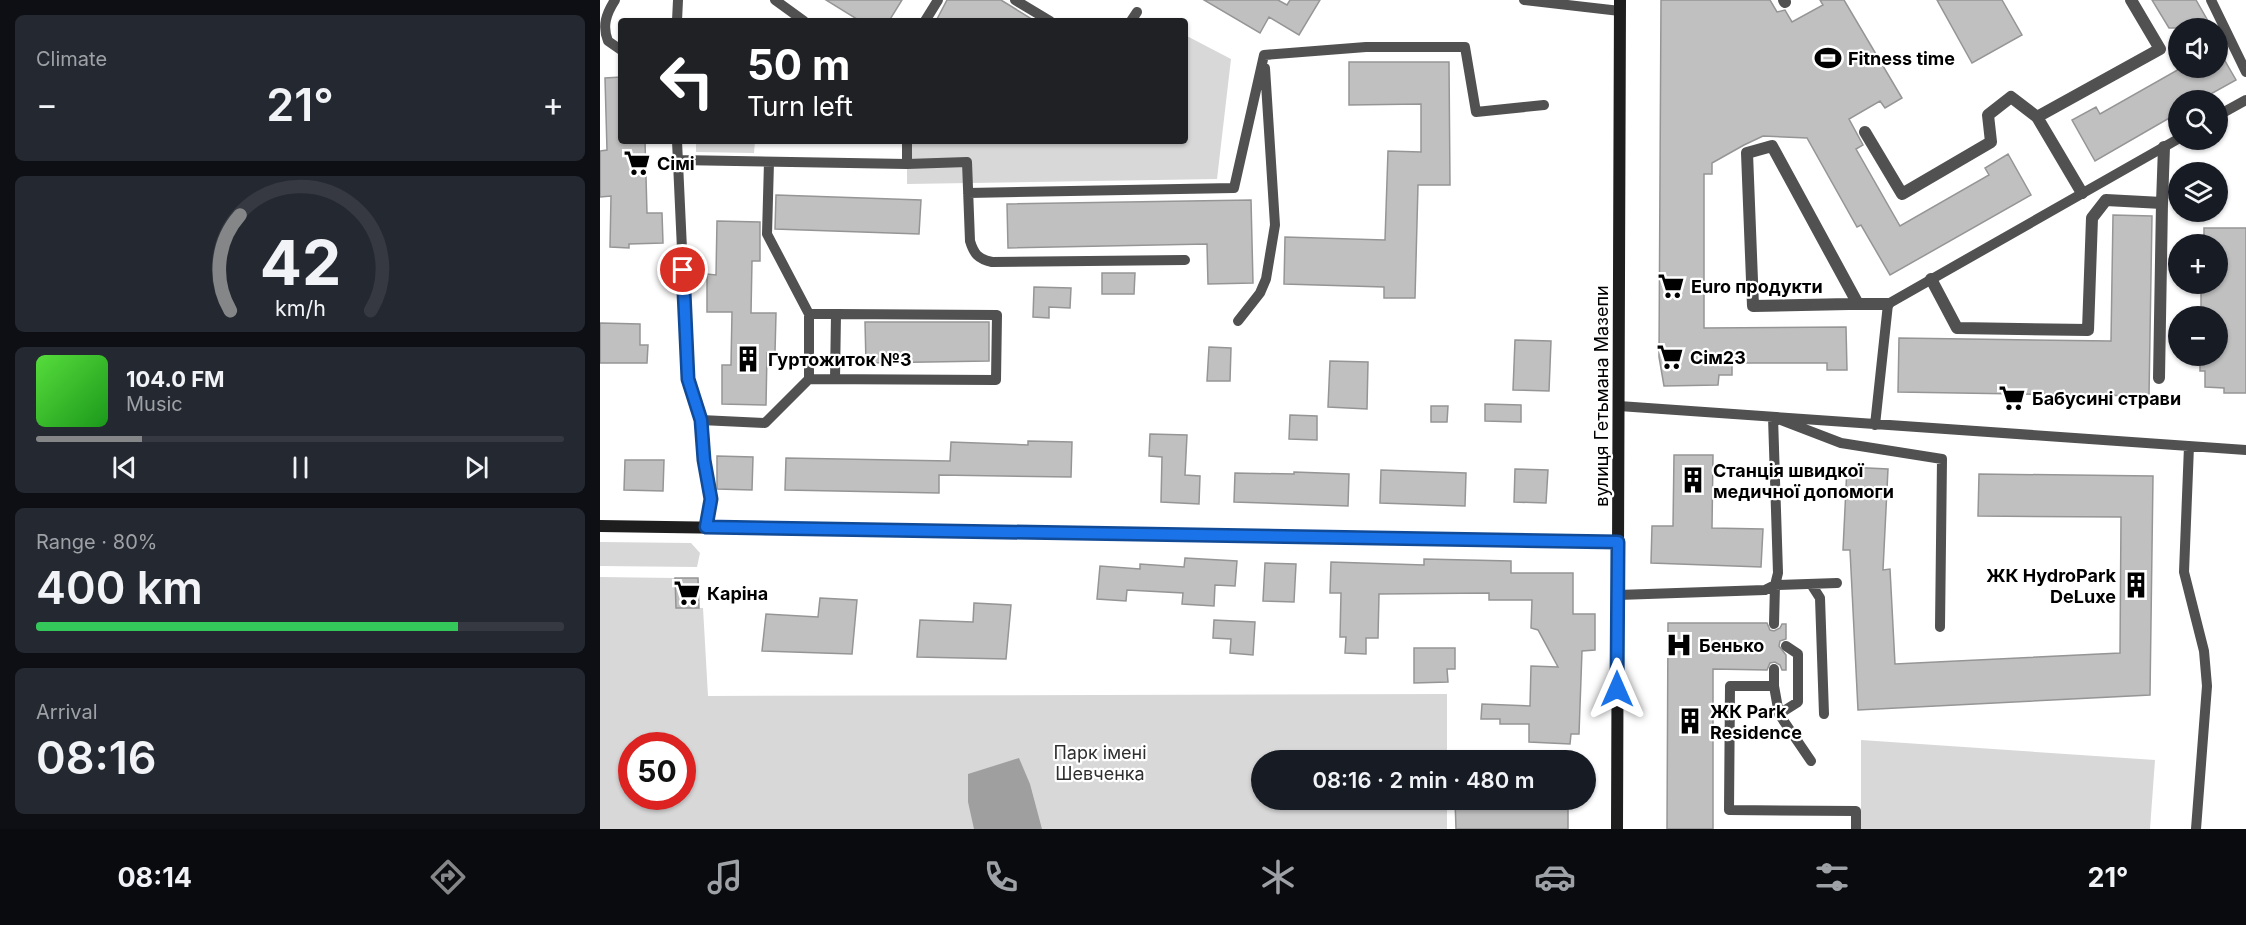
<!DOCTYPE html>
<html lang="en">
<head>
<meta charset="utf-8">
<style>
	:root { --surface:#171b24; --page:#242831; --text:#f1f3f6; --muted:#9ea1a6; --line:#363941; --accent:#858687 }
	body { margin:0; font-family:Inter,sans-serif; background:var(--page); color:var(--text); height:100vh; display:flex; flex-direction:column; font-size:22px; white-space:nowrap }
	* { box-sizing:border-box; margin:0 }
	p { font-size:20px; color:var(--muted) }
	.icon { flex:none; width:33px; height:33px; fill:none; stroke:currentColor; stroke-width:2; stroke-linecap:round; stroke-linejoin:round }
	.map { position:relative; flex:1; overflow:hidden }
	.details { display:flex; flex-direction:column; gap:15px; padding:15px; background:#0d0f14; width:600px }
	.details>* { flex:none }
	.hud { position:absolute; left:18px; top:18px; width:570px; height:126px; border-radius:6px; box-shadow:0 2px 4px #0004; background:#202124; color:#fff; overflow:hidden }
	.controls { position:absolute; left:1568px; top:18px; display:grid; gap:12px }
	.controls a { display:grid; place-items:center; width:60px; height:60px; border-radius:50%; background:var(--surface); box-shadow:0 2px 4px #0004; font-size:30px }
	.speed { position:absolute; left:18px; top:732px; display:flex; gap:12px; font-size:30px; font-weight:700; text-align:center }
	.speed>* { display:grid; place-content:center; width:78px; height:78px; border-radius:50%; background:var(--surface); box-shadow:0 2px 4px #0004; line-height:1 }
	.speed .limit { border:9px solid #d22; background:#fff; color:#111 }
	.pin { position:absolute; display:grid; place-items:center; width:51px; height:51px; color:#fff; margin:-26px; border:3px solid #fff; border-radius:50%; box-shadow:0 2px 6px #0007 }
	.me { position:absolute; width:66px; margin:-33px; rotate:0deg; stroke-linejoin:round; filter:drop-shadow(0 0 4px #0008) }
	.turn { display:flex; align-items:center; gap:21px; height:126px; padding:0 30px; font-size:27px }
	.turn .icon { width:78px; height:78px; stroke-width:2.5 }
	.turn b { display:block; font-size:42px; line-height:51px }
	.big { font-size:45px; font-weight:600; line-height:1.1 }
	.details .card { flex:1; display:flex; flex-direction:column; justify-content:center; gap:9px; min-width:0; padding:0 21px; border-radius:9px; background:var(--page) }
	.details .dial { align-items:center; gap:0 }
	.dial svg { height:156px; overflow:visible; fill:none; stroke:var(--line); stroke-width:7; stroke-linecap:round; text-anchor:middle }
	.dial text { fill:var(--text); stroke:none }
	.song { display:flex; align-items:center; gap:18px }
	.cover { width:72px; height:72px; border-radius:9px; background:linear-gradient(135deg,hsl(110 70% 55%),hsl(120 70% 35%)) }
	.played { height:6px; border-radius:3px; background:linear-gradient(90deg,var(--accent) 20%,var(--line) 20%) }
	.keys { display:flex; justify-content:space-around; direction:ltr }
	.heat { display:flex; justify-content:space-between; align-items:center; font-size:33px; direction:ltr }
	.charge { height:9px; border-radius:4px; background:linear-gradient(90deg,#34c759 80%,var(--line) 0) }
	.trip { position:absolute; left:651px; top:750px; width:345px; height:60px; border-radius:30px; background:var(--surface); box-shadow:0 2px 4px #0004; font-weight:600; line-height:60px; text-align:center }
	.tabs { display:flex; height:96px; justify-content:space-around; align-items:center; background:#090b0e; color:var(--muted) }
	.tabs .icon { width:42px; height:42px }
	.tabs .active { color:var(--accent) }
	.tabs b { font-size:27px; color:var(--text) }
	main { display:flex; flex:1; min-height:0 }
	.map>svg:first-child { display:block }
	.green { fill:#d8d8d8; fill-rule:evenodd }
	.water { fill:#9f9f9f }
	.building { fill:#c0c0c0; stroke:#959595; stroke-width:1.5 }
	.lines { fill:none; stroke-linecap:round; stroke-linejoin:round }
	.lane { stroke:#515151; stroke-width:10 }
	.street { stroke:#515151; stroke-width:12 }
	.secondary { stroke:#1e1e1e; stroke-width:12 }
	.route-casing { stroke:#114b97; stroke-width:15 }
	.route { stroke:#1a73e8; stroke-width:10 }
	.labels { text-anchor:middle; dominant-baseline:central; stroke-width:4.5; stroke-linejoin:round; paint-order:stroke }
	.poi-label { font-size:18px; font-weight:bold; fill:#000; stroke:#fff; text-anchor:start }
	.street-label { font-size:18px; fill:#000; stroke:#fff }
	.park-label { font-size:18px; fill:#2f2f2f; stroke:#fff }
</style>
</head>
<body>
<main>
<section class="details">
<div class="card"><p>Climate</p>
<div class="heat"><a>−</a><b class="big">21°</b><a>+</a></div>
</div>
<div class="card dial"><svg viewBox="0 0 100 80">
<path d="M14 69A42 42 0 1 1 86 69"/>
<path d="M14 69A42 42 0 0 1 19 20" stroke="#858687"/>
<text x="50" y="56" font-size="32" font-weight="700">42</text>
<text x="50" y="72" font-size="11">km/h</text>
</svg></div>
<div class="card">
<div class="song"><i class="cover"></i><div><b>104.0 FM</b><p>Music</p></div></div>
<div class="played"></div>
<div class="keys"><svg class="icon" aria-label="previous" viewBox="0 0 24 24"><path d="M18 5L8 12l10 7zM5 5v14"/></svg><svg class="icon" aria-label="pause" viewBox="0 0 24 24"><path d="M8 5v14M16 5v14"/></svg><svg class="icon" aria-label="next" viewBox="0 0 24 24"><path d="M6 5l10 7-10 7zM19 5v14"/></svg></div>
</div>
<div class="card"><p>Range · 80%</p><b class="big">400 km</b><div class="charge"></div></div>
<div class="card"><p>Arrival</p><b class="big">08:16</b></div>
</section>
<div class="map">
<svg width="1646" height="829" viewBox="0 0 1646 829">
	<rect width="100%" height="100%" fill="#fff"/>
	<path class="green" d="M585,35L631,59L617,179L307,184V141H585Z
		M96,141H155L154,153L96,152Z
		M0,542L91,543L100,553L97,567L0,566Z
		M0,577L75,578L76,608H103L108,696L847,694V760H662V800H847V829H0ZM32,746H82V796H32Z
		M1261,740L1555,760L1550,829H1261Z"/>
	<path class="water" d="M419,758L430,784L442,829H374L368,802V774Z"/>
	<path class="building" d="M226,0H302L289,21H260Z
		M347,0H401L435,21H336Z
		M604,0H678L687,5L690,0H720L699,35L669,17L660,33Z
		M1061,0H1170L1177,12L1185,10L1192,22L1223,5L1220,0H1244L1302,98L1285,108L1280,101L1249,119L1263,145L1256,149L1300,226L1389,175L1385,168L1408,154L1431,195L1290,275L1261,225L1257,227L1207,138L1163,136L1144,145L1112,163V174H1104V328L1246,327L1247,370H1227V363H1132V375H1119L1118,385L1064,386L1059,357Z
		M1337,0H1402L1422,35L1372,63Z
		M1552,0H1596L1612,28H1569Z
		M1617,47L1636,80L1600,100H1578V113L1495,161L1472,120L1496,107L1500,114L1581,68H1617Z
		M749,62H849L850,185H818L815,298H784V287L684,284L685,237L785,240L788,151L821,152V104L749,105Z
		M21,77V141H45L47,213H62L63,243L29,244V248L10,247L11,196L0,197V151L7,150L5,78Z
		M176,195L321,200L319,234L175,229Z
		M651,200L653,283L608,284L607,244L408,248L407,204Z
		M1513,215L1552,216L1549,396L1298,392L1299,338L1511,341Z
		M117,221L160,222V261H152L151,313H176L175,353H167L166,405L122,404V365H131L132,312H107V274L116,275Z
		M1604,228H1646V393H1624V388L1605,387V371H1600V356H1617V316H1607V314H1601V284H1617V244H1604Z
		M502,273H535L534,294H502Z
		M434,287L471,288L470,308L449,307V318L433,317Z
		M265,322H389V361L266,363Z
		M0,323L40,324V345H48L47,363H0Z
		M915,340L951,341L949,391L913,390Z
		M609,347L631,348L630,381H607Z
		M730,361L768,362L767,409L728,407Z
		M885,404L921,405V422L885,421Z
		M831,406H848L847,422H831Z
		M690,415L717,416V440L689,439Z
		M550,434L587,435L585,475L600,476L599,504L561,502L562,457L549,456Z
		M428,441L472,442L471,477L339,475V493L185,490L186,458L350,461L351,442L428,445Z
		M1074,455H1113L1112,528L1163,529L1161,567L1051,563L1052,526H1073Z
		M117,456L153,457L152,490L117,489Z
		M25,460H64L63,491L24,490Z
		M1247,467L1288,469L1283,570L1290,569L1295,664L1520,653L1521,517L1378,516L1379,474L1553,476L1550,695L1258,710L1250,550H1243Z
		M915,469L948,470L946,503L914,502Z
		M781,470L866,473L865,506L780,503Z
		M694,472L749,474L748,506L634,502L635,473L694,474Z
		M585,558L637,561L635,586L615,585L614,606L582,604L583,593L527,590L526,601L497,599L500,566L540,569V564L584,567Z
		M824,559L911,561V573H973V614H995V650L982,651L979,734H971L970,744L929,742V724H900V719H881L882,704L930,706L931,666L958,667L938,630L931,628L932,600H889V593L779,594L778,638H766V654L745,653L746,637H740L741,593H730L731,562L824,565Z
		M665,563L696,564L694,602L663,601Z
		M75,578H98L99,608H76Z
		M220,598L257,600L252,654L162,651L166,614L218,617Z
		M374,603L411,605L406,659L317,657L320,620L373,622Z
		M614,620L655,622L653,655L630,653L631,639L613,638Z
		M1068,623H1167L1170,630L1174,631L1180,628L1182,624H1186V639L1180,641L1179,646L1186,655V670H1182L1180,665L1175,662L1170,663L1167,670L1113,669V829H1067Z
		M814,648H855V669H847L848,682L814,683Z
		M855,800H968V829H856Z"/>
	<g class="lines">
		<path class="lane" d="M15,0C6,14 2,26 8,41L21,50
			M175,0L204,21
			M415,0L450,21
			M924,0L1020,11
			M1611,0L1646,72
			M77,21L78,0
			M325,21L338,0
			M531,21L537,12
			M664,55L766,47H865L876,112L944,105
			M1617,116L1646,100
			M77,141L88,379L101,420L104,460L111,499L106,527
			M78,160L307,164L367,162L370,241C374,254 378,259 392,262L585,260
			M169,162L167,234L209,314V379
			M307,164V141
			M368,193L634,188L664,55
			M209,314H236
			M638,321L660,293L666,279L675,225L665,68
			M1019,406L1646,450
			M101,420L165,423L209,379L396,380L397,315L236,314L235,379
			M1275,425L1288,304L1578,139
			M1589,446L1584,572L1604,651L1607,686L1596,829
			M1211,584L1220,598L1224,714
			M1018,595L1165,590L1175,585L1178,573L1173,417L1241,443L1342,459L1340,627
			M1174,624L1175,585L1237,583
			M1174,669V686L1179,714L1211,761
			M1174,686H1130L1129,810L1256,811V829
			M1179,714L1198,702V654L1186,646"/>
		<path class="street" d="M1184,0L1185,2
			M1265,132L1302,194L1391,142L1388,115L1411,97L1437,117
			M1482,193L1437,117L1560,49L1531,0
			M1331,279L1357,328L1488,330L1492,218L1506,200L1562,203L1564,147
			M1258,304L1172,146L1147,153L1153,306L1249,304H1288
			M1559,378L1562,203"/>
		<path class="secondary" d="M0,526L1018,542
			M1017,829L1020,0"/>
	</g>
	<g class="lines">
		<g class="route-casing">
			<path id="route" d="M83,270L88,379L101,420L104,460L111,499L106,527L1018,542L1017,689"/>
		</g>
		<use href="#route" class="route"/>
	</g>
	<defs>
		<g id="stadium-bare" transform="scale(2.07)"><path d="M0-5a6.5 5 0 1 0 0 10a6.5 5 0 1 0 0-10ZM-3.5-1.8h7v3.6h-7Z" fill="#000" stroke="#fff" stroke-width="2.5" paint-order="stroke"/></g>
		<g id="supermarket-bare" transform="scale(2.07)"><path d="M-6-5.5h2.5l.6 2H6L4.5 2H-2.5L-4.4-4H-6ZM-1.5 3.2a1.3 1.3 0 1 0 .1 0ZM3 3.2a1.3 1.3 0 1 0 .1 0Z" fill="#000" stroke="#fff" stroke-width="2.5" paint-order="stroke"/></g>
		<g id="building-bare" transform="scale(2.07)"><path d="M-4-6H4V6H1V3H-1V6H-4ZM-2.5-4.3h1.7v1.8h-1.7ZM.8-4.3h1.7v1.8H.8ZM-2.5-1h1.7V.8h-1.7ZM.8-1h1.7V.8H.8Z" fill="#000" stroke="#fff" stroke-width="2.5" paint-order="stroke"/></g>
		<g id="hospital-bare" transform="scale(2.07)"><path d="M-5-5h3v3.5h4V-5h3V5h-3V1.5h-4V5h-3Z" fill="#000" stroke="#fff" stroke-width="2.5" paint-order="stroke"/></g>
	</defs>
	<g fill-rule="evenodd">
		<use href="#stadium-bare" x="1228" y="58"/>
		<use href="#supermarket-bare" x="37" y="163"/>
		<use href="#supermarket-bare" x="1071" y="286"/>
		<use href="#supermarket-bare" x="1070" y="357"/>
		<use href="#building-bare" x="148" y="359"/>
		<use href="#supermarket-bare" x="1412" y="398"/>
		<use href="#building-bare" x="1093" y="480"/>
		<use href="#building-bare" x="1536" y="585"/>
		<use href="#supermarket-bare" x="87" y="593"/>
		<use href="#hospital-bare" x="1079" y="645"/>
		<use href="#building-bare" x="1090" y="721"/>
	</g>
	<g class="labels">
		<g class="poi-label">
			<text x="1248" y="58">Fitness time</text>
			<text x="57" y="163">Сімі</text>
			<text x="1091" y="286">Euro продукти</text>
			<text x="1090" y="357">Сім23</text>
			<text x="168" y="359">Гуртожиток №3</text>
			<text x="1432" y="398">Бабусині страви</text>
			<text x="1113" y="470">Станція швидкої<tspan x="1113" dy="21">медичної допомоги</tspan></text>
			<text x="1516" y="575" text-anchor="end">ЖК HydroPark<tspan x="1516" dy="21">DeLuxe</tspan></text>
			<text x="107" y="593">Каріна</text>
			<text x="1099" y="645">Бенько</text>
			<text x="1110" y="711">ЖК Park<tspan x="1110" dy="21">Residence</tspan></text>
		</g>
		<g class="street-label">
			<text transform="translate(1001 396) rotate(-90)">вулиця Гетьмана Мазепи</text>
		</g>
		<g class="park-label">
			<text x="500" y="752">Парк імені<tspan x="500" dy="21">Шевченка</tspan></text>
		</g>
	</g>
</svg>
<div class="controls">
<a><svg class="icon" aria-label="sound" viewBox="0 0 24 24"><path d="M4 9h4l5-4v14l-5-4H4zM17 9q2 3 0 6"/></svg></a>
<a><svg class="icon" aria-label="search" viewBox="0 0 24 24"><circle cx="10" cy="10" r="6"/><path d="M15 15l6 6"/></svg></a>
<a><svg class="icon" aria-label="layers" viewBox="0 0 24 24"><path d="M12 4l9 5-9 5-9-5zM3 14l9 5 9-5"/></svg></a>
<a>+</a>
<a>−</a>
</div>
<div class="speed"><div class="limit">50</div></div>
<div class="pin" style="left:83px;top:270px;background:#d93025"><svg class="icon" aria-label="arrive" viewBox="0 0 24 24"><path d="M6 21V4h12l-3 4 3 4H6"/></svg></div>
<svg class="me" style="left:1017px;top:689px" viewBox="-20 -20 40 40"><path d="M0-17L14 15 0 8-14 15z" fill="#1a73e8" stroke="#fff" stroke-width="4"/></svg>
<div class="trip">08:16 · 2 min · 480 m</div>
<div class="hud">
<div class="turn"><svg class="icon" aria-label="left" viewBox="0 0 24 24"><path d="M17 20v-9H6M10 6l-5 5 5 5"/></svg><div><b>50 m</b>Turn left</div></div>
</div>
</div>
</main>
<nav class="tabs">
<b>08:14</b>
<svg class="icon active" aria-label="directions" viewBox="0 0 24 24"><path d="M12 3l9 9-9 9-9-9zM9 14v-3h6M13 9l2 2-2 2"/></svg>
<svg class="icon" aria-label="music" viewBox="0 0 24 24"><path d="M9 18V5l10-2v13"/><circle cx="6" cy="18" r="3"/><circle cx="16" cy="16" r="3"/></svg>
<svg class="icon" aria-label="phone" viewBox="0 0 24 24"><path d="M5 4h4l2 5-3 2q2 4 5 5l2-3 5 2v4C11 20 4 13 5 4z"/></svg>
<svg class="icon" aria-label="climate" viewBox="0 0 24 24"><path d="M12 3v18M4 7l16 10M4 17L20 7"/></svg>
<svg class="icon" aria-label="car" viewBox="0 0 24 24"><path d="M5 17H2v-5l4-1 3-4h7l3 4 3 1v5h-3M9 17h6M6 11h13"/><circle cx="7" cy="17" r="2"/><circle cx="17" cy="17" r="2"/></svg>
<svg class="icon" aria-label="filters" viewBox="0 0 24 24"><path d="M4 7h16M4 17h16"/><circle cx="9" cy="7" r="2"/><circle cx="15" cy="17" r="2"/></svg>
<b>21°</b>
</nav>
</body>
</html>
